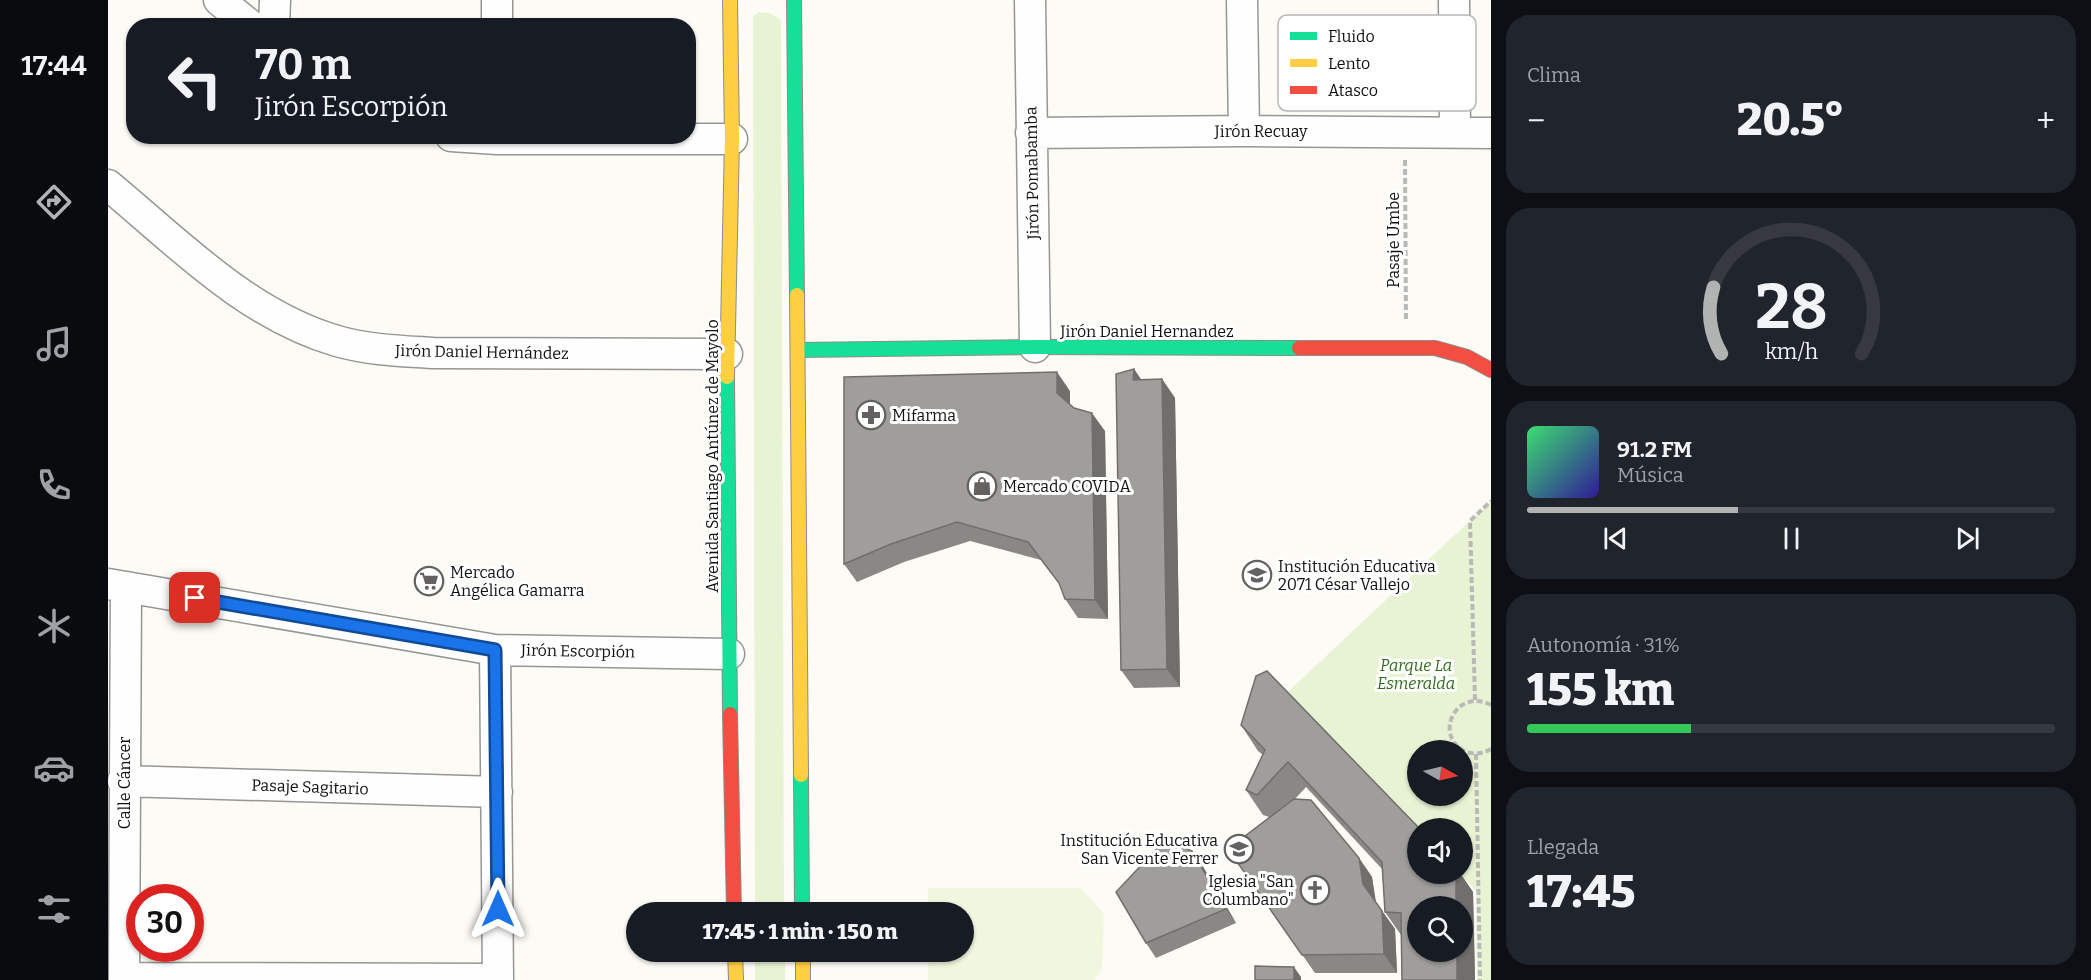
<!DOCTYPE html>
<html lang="es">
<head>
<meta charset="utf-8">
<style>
	:root { --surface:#171b24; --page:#20242c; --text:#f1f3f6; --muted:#9ea1a6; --line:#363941; --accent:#b1b2b2 }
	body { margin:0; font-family:Bitter,serif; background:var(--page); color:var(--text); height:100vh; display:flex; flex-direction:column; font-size:22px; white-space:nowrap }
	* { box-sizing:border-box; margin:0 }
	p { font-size:20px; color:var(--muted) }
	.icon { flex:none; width:33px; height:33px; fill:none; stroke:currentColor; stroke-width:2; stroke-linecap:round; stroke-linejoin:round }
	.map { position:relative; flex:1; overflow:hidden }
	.sheet { display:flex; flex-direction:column; gap:15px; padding:15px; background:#0d0f14; width:600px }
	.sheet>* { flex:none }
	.top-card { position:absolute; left:18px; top:18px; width:570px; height:126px; border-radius:24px; box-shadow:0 2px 4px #0004; background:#171b24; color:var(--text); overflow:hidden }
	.needle { width:39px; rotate:98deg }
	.tools { position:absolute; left:1299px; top:740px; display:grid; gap:12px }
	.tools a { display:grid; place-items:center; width:66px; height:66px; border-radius:50%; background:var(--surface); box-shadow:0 2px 4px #0004; font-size:30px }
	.speed { position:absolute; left:18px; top:884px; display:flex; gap:12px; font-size:30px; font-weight:700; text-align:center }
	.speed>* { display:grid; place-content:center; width:78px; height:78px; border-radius:50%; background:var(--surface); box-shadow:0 2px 4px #0004; line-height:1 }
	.speed .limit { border:9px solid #d22; background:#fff; color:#111 }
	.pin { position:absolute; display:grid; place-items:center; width:51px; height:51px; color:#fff; margin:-26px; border-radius:12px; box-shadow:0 3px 9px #0006 }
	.me { position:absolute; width:66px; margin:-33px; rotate:0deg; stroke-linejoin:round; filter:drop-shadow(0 0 4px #0008) }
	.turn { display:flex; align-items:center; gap:21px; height:126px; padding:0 30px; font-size:27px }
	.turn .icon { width:78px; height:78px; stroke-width:2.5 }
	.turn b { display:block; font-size:42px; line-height:51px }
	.big { font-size:45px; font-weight:800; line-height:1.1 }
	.sheet .card { flex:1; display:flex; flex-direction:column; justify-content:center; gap:9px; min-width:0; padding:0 21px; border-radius:24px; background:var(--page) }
	.sheet .dial { align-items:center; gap:0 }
	.dial svg { height:156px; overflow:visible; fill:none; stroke:var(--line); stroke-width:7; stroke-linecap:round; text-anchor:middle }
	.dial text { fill:var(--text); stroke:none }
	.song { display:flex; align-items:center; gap:18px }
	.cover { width:72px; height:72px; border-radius:9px; background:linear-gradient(135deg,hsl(140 70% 55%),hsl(250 70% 35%)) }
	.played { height:6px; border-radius:3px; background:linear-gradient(90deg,var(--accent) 40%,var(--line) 40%) }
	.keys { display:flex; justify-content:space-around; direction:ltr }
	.heat { display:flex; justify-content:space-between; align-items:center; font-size:33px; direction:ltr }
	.charge { height:9px; border-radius:4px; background:linear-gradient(90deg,#34c759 31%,var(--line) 0) }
	.trip { position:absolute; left:518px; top:902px; width:348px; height:60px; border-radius:30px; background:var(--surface); box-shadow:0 2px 4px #0004; font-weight:800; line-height:60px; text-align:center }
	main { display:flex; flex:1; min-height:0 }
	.menu { display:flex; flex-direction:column; width:108px; justify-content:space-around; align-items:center; background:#090b0e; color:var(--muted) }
	.menu .icon { width:42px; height:42px }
	.menu .active { color:var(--accent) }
	.menu b { font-size:27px; color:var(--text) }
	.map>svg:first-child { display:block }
	.green { fill:#e8f3d4; fill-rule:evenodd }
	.pitch { fill:#f1f7df }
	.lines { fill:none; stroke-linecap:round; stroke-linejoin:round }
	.street-casing { stroke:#969694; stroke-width:33 }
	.fast-casing { stroke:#8d8c8a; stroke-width:16 }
	.slow-casing { stroke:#8d8c8a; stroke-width:16 }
	.jam-casing { stroke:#8d8c8a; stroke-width:16 }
	.path { stroke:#b9b9b8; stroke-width:4; stroke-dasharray:6 3; stroke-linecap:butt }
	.street { stroke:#fffefe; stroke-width:30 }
	.fast { stroke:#16e098; stroke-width:14 }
	.slow { stroke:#ffcf43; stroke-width:14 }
	.jam { stroke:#f24e42; stroke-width:14 }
	.wall { fill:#8a8885 }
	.shaded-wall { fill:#706f6c }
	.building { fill:#a09e9b; stroke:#706f6c; stroke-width:1.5 }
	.route-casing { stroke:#114b97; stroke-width:15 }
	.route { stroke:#1a73e8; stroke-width:10 }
	.labels { text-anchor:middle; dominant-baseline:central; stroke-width:6; stroke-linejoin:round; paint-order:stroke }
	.street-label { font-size:16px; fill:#101010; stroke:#fff }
	.poi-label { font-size:16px; fill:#101010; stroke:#fff; text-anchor:start }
	.park-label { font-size:16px; font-style:italic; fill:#316e1a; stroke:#fff }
	.key { fill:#fff; stroke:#b7b7b7; stroke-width:1.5 }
	.key-label { font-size:16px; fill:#101010 }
</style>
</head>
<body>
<main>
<nav class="menu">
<b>17:44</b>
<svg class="icon active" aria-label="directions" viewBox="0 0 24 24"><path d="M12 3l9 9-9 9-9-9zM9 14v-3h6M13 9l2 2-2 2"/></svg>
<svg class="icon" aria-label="music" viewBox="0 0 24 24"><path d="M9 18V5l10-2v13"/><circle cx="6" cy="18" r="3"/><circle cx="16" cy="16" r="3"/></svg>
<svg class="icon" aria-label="phone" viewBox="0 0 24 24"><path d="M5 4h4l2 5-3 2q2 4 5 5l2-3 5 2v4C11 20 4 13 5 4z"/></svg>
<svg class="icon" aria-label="climate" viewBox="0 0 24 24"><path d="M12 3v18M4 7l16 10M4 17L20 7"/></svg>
<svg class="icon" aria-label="car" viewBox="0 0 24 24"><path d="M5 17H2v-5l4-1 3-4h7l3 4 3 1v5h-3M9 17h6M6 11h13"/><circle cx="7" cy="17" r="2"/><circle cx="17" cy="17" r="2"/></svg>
<svg class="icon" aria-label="filters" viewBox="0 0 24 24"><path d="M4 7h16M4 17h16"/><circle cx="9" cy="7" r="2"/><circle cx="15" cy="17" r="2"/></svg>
</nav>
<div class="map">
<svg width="1383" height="980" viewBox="0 0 1383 980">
	<rect width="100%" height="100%" fill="#fcfbf6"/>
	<path class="green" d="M651,12L662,13L673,20L676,912H647L645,17Z
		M1383,501V980H1369L1368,891L1351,873H1354V828H1310L1179,693ZM1310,750H1354V795H1310Z
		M647,951H677V980H647Z"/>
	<path class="pitch" d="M820,888H973L996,914L994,969L987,980H820V951H855V912H820Z"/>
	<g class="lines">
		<g class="street-casing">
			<path id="street" d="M111,0L143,26
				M389,0V26
				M922,0L927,347
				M1134,0L1136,131
				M1346,0L1347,132
				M166,26L167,0
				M923,133L1136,131L1383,133
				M343,136L389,139H624
				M0,185C70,243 139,315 229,341C260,350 293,351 325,353L619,354
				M0,584L387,650L621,654
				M387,650L390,980
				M15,781L389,792
				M16,978L390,979
				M16,980L18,587"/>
		</g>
		<g class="fast-casing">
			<path id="fast" d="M686,0L689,295
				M690,350L927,347L1191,348
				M619,377L622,714
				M693,775L694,912"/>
		</g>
		<g class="slow-casing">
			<path id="slow" d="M689,295L693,775
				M619,377L624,139L622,0
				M627,951L628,980
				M695,951V980"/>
		</g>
		<g class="jam-casing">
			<path id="jam" d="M1191,348H1327L1359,357L1383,370
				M622,714L626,912"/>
		</g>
		<path class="path" d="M1297,160L1298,320
			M1367,700L1362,521L1383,501
			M1383,705C1349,687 1325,734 1356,751C1365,755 1374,754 1383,749
			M1368,754L1372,980"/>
		<use href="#street" class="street"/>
		<use href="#fast" class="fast"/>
		<use href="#slow" class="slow"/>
		<use href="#jam" class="jam"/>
	</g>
	<path class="wall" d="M1026,369L1033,380L1054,379L1067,398L1072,687L1026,688L1013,670Z
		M962,391V405L997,431L1000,619L970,618L957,599L952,585L933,560L862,541L796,562L749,582L736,564Z
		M1148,676L1310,873H1352L1365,892L1367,980H1294L1293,935L1277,912L1274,869L1198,787L1187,799L1251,858L1264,877L1267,901L1287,929L1289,973H1207L1120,849L1161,817L1155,815L1138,790L1155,755L1150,751L1133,725Z
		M1084,851L1094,865L1128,923L1048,958L1038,943Z"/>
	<path class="shaded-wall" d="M1026,369L1039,388L1025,380Z
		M949,372L962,391V411L949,393Z
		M1054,379L1067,398L1072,687L1059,669Z
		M984,413L997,431L1000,619L987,600Z
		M1084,851L1094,865L1128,923L1118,909Z
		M1251,858L1264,877L1268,902L1255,884Z
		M1348,873H1352L1365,892L1367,980H1349V951H1354V906H1348Z
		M1274,911L1287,929L1289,973L1276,954Z
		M1186,967L1193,977V980H1186Z"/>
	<path class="building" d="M1026,369L1025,380L1054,379L1059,669L1013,670L1008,374Z
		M949,372V393L966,408L984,413L987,600L957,599L951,583L920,542L849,522L783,544L736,564V377Z
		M1159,671L1311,828H1310V873H1348V906H1310V951H1349V980H1294L1293,913L1277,912L1274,862L1180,762L1149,795L1138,790L1157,750L1133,725L1148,676Z
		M1186,799L1203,800L1251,858L1255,884L1274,911L1276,954L1194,955L1120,849Z
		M1057,840L1084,851L1118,909L1038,943L1008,892Z
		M1147,966L1186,967V980H1147Z"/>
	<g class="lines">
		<g class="route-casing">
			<path id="route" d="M87,598L387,650L390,909"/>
		</g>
		<use href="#route" class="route"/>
	</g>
	<defs>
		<g id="pharmacy-ring" transform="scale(1.5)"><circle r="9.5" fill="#fff" stroke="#636260" stroke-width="1.5"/><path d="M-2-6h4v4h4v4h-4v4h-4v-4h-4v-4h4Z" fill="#636260"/></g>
		<g id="shop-ring" transform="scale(1.5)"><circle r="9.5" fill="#fff" stroke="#636260" stroke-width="1.5"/><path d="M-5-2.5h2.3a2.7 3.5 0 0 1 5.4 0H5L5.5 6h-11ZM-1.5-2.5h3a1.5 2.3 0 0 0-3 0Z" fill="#636260"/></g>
		<g id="school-ring" transform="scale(1.5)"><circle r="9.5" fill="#fff" stroke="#636260" stroke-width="1.5"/><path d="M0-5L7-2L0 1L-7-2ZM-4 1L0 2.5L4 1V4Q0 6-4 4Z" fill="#636260"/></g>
		<g id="supermarket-ring" transform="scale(1.5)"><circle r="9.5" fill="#fff" stroke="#636260" stroke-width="1.5"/><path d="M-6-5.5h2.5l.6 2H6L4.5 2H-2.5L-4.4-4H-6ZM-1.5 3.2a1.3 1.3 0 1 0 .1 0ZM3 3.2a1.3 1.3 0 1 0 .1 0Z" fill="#636260"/></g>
		<g id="church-ring" transform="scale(1.5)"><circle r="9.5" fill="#fff" stroke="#636260" stroke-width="1.5"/><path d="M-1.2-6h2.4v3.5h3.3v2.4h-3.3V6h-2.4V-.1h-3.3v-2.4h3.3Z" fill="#636260"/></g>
	</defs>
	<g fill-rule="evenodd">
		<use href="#pharmacy-ring" x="763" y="415"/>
		<use href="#shop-ring" x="874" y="486"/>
		<use href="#school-ring" x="1149" y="575"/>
		<use href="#supermarket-ring" x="321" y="581"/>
		<use href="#school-ring" x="1131" y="849"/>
		<use href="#church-ring" x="1207" y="890"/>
	</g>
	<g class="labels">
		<g class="street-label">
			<text x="1153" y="131">Jirón Recuay</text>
			<text transform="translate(924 173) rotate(-91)">Jirón Pomabamba</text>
			<text transform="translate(1285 240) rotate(-90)">Pasaje Umbe</text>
			<text x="1039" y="331">Jirón Daniel Hernandez</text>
			<text transform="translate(374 352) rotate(1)">Jirón Daniel Hernández</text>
			<text transform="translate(604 456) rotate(-90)">Avenida Santiago Antúnez de Mayolo</text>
			<text transform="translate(470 651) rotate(1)">Jirón Escorpión</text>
			<text transform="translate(16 783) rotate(-90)">Calle Cáncer</text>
			<text transform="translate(202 787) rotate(2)">Pasaje Sagitario</text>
		</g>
		<g class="poi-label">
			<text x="784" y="415">Mifarma</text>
			<text x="895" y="486">Mercado COVIDA</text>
			<text x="1170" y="566">Institución Educativa<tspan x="1170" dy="18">2071 César Vallejo</tspan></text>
			<text x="342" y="572">Mercado<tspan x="342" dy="18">Angélica Gamarra</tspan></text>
			<text x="1110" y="840" text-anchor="end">Institución Educativa<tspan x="1110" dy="18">San Vicente Ferrer</tspan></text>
			<text x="1186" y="881" text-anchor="end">Iglesia "San<tspan x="1186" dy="18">Columbano"</tspan></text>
		</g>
		<g class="park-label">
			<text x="1308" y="665">Parque La<tspan x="1308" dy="18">Esmeralda</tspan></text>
		</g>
	</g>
	<rect x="1170" y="15" width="198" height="96" rx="9" class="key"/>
	<rect x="1182" y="32" width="27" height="8" fill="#16e098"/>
	<rect x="1182" y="59" width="27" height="8" fill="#ffcf43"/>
	<rect x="1182" y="86" width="27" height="8" fill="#f24e42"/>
	<g class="key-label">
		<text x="1220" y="42">Fluido</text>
		<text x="1220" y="69">Lento</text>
		<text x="1220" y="96">Atasco</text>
	</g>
</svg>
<div class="tools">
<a><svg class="needle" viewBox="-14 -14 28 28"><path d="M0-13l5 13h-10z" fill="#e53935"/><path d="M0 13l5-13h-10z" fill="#9ea1a6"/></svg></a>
<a><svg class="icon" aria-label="sound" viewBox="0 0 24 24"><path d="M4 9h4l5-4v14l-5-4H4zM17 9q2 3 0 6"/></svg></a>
<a><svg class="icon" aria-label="search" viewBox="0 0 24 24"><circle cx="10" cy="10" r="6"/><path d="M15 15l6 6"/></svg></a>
</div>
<div class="speed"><div class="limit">30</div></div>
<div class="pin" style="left:87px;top:598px;background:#d93025"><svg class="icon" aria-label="arrive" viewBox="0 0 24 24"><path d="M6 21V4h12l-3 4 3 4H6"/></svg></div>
<svg class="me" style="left:390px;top:909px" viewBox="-20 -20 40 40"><path d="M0-17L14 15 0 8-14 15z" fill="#1a73e8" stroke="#fff" stroke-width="4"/></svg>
<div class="trip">17:45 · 1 min · 150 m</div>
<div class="top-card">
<div class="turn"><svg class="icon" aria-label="left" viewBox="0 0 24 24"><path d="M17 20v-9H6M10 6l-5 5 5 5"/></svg><div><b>70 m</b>Jirón Escorpión</div></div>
</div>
</div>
<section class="sheet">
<div class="card"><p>Clima</p>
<div class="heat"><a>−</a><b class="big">20.5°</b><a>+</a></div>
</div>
<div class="card dial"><svg viewBox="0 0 100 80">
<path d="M14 69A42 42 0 1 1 86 69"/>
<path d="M14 69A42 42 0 0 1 10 35" stroke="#b1b2b2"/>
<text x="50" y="56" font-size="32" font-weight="700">28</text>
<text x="50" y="72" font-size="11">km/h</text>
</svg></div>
<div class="card">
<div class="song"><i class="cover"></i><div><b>91.2 FM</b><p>Música</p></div></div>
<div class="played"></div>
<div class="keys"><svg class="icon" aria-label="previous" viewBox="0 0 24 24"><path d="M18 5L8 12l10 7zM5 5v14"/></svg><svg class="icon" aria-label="pause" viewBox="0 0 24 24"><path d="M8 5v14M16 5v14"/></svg><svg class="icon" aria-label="next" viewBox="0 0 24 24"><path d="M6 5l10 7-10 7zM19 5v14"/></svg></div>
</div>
<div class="card"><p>Autonomía · 31%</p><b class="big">155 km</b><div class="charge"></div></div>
<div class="card"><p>Llegada</p><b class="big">17:45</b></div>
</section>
</main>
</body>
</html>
